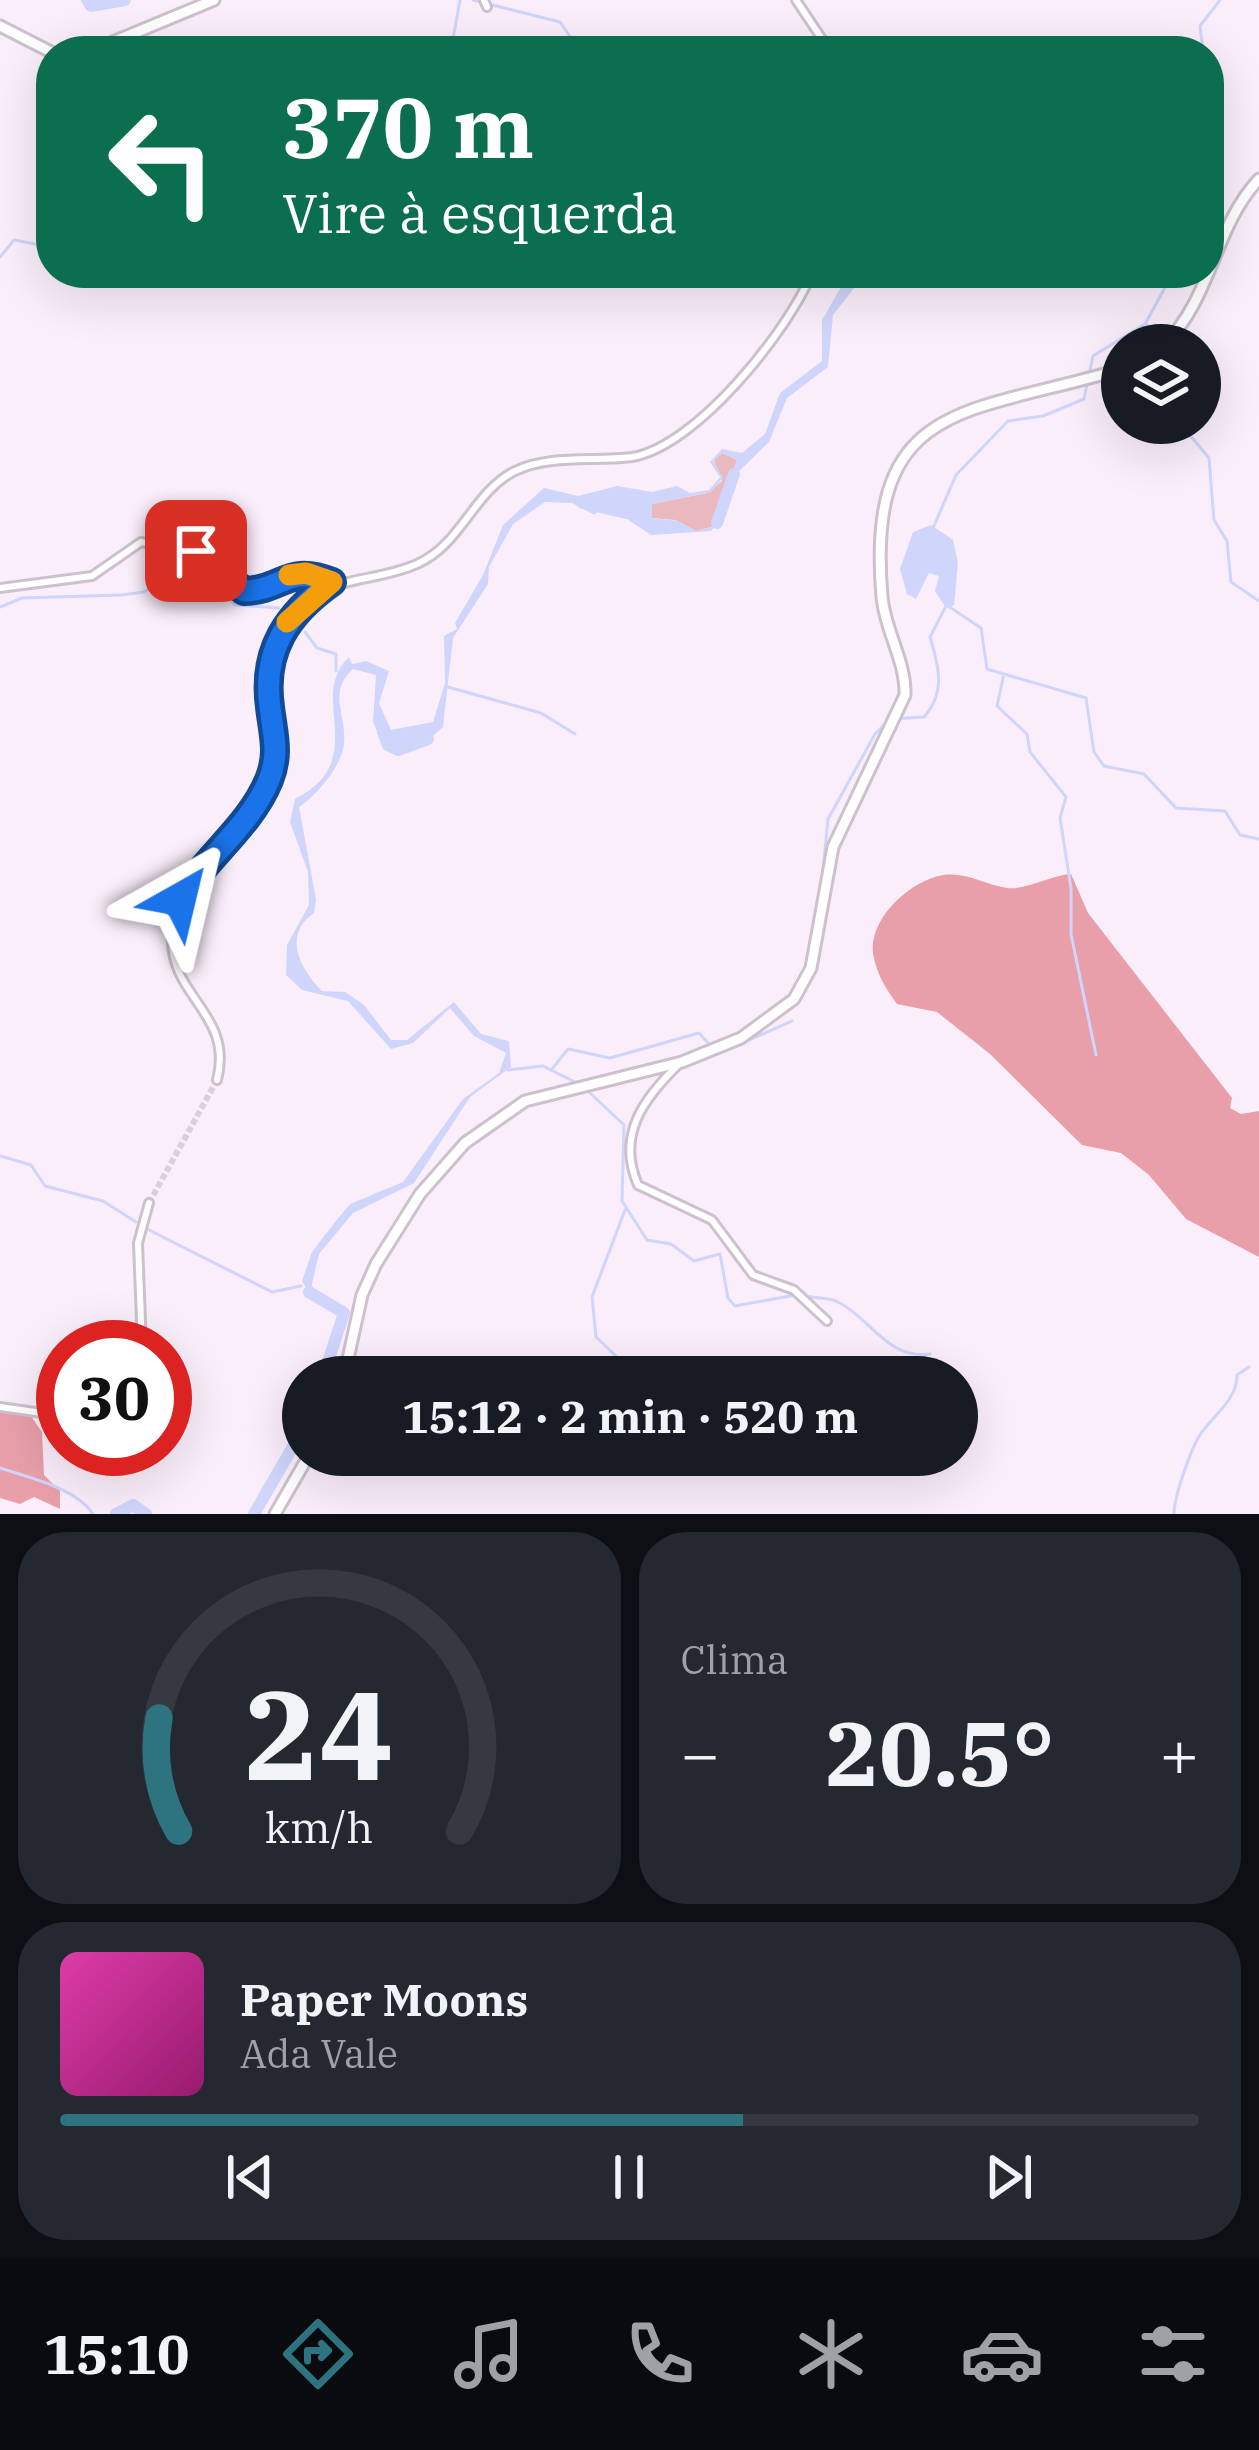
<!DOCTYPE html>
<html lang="pt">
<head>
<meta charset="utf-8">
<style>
	:root { --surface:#171b24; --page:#242831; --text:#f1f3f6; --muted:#9ea1a6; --line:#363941; --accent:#2d7480 }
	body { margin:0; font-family:"IBM Plex Serif",serif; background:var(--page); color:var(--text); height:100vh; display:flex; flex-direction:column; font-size:45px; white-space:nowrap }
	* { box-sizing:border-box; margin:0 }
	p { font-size:39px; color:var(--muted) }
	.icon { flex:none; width:66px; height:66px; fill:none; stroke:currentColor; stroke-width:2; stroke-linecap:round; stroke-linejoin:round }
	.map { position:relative; height:1514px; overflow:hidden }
	.details { display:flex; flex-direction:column; gap:18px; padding:18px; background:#0d0f14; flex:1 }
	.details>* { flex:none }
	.banner { position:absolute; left:36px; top:36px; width:1188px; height:252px; border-radius:48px; box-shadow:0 12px 48px #0002; background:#0b6e4f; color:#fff; overflow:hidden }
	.buttons { position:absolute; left:1101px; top:324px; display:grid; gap:24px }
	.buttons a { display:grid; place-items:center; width:120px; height:120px; border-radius:50%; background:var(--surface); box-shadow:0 12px 48px #0002; font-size:60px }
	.speed { position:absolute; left:36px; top:1320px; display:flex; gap:24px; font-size:60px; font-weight:700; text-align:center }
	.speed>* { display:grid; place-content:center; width:156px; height:156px; border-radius:50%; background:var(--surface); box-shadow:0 12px 48px #0002; line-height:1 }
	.speed .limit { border:18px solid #d22; background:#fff; color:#111 }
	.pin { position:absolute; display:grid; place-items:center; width:102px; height:102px; color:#fff; margin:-51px; border-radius:24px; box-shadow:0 6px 18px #0006 }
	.me { position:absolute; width:132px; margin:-66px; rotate:37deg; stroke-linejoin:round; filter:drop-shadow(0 0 9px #0008) }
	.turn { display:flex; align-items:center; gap:42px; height:252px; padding:0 48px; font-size:54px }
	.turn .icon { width:156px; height:156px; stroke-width:2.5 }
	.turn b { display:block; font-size:84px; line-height:102px }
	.big { font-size:90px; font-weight:700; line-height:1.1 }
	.details .widget { flex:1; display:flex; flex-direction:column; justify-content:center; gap:18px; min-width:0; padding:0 42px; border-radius:48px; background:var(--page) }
	.details .dial { align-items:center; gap:0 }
	.dial svg { height:312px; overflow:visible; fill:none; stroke:var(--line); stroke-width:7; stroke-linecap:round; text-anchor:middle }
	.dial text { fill:var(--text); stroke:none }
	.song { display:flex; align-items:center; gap:36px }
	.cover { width:144px; height:144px; border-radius:18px; background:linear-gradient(135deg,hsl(320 70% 55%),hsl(320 70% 35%)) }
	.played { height:12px; border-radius:6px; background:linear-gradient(90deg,var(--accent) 60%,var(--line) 60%) }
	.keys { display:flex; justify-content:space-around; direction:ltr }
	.heat { display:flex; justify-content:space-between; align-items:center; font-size:66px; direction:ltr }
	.details .tiles { flex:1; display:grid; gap:18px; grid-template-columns:1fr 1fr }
	.widget:last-child { grid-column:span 2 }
	.trip { position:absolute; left:282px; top:1356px; width:696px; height:120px; border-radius:60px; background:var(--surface); box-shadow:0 12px 48px #0002; font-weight:700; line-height:120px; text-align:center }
	.tab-bar { display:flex; height:192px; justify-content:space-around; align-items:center; background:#090b0e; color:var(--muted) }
	.tab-bar .icon { width:84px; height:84px }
	.tab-bar .current { color:var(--accent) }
	.tab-bar b { font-size:54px; color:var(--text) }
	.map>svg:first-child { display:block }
	.green { fill:#eab8bf }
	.forest { fill:#e89faa }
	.water { fill:#cfd5fb; fill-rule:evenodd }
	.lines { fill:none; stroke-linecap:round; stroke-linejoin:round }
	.stream { stroke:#cfd5fb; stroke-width:3 }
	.river { stroke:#cfd5fb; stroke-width:12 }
	.street-tunnel { stroke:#d9ced9; stroke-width:6; stroke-dasharray:6 3; stroke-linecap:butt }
	.street-casing { stroke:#ccc1cd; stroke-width:12 }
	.secondary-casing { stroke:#ccc1cd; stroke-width:15 }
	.street { stroke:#fff; stroke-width:6 }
	.secondary { stroke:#fff; stroke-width:9 }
	.route-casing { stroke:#114b97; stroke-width:30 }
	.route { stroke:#1a73e8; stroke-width:21 }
	.slow { stroke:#f59e0b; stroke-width:21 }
</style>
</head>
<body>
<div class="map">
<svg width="1259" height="1514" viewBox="0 0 1259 1514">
	<rect width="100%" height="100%" fill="#faeefa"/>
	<path class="green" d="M722,453L737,460L712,527L696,531L675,520L652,518V504L707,493L722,481L714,460Z"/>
	<path class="forest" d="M1071,874L1088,913L1232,1098L1230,1108L1241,1114L1259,1111V1257L1186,1219L1149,1175L1121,1153L1082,1145L990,1054L937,1012L897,1004C886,989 876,973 873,953C869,918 911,880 943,875C968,872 985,885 1007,888C1027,890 1052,875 1071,874Z
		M0,1404L29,1413L42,1432L44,1475L60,1491V1509L34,1497L20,1504L0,1498Z"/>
	<path class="water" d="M849,273H866L833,315L828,367L787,398L769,442L735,475L725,513L711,531L651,535L603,503L595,515L572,503L545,502L513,524L489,567L488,584L453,638L443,727L424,744L384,747L373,722L376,675L353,669C325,694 350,719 343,749C338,770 316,796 299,807L316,899L314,913C282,935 300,969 322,991L345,992L364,1005L391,1040H407L454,1002L481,1034L509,1041L511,1067L470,1097L414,1183L353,1213L319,1254L311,1288L322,1296L313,1299L302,1281L312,1252L335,1222L350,1204L403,1182L463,1099L499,1073L506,1053L474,1036L450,1008L413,1043L391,1049L348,1001L302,990L286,975L287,945L309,905L308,872L290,822L295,799C372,760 306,697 349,657L352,664L366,661L389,671L379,703L391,730L433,722L445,683L444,636L457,629L455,623L483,575L503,525L544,488L578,496L617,486L652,492L677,486L690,493L709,490L720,477L710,462L722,449L742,453L765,434L780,393L822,361V320ZM722,453L737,460L712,527L696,531L678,521L652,518V504L711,492L723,478L714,461Z
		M931,525L953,540L958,563L954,605L946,608L935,591L939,576L929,573L916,599L907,594L900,569L913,532Z"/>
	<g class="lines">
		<path class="stream" d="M473,0L560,22L571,38L605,40L609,51
			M433,51L453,39L460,0
			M1203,51L1200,26L1220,0
			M1209,59L1213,66L1209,105
			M0,257L14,240L51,247
			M1147,325L1165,335
			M1180,423L1209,458L1214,520L1227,541L1231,582L1259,601
			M933,528L956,475L1008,421L1043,416L1084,399L1093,356L1145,324L1173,273
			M948,606L981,628L987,669L1086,698L1094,752L1104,766L1144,774L1176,808L1225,811L1240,835L1259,839
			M0,607L22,598L121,595L144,592L162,581L192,580L216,583L235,605L279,608
			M305,632L317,648L336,654V671
			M1004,674L997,706L1027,734L1030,752L1066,797L1060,818L1071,888V934L1096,1055
			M448,687L541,713L575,734
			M823,870L828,819L875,734L890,719L924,717C946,692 939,667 930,637L947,604
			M713,1056L792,1021
			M552,1069L568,1049L610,1058L699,1033L709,1044
			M508,1070L543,1066L577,1083
			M588,1091L624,1125L622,1201L647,1240L671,1244L694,1261L720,1254L728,1298L735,1306L796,1295
			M0,1156L31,1165L45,1186L103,1201L136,1222
			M625,1210L592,1297L596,1337L638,1377
			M147,1229L272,1292L301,1286
			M805,1296C814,1298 827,1298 836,1301C870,1317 887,1360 930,1354
			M302,1431L303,1432
			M353,1455L388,1462
			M0,1468C30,1478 76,1488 93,1514
			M1174,1514C1174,1497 1191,1447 1202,1432C1214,1415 1238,1398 1237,1375L1249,1367"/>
		<path class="river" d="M87,0L91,6L125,0
			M583,503L626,513
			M717,523L734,474
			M383,732L388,745L398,750L428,739
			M309,1292L344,1313L323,1377
			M116,1514L133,1505L146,1514
			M254,1514L303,1429"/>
		<path class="street-tunnel" d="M149,1203L217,1080"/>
		<g class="street-casing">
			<path id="street" d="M484,0L487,7
				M796,0L830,51
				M0,588L92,576L141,542L196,551L244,591C284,590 287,564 332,582
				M679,1064C644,1098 616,1135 638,1185L712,1220L753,1275L794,1290L827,1321
				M217,1080C234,1015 171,997 172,939C173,870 247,838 270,779C289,729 255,679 284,628C315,572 367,586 417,564C462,544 473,492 515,471C550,454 594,462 632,457C696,447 788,331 812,273
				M142,1347L138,1243L149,1203
				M0,1407L63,1416"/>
		</g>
		<g class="secondary-casing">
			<path id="secondary" d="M0,26L51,52
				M91,51L214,0
				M1164,345C1212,298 1214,227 1259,179
				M344,1377L362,1295L376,1264L420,1194L465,1143L525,1101L682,1062L741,1038L794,999L811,968L833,847L905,695C906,661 885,631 882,597C865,399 967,415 1122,369
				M275,1514L309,1455"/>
		</g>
		<use href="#street" class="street"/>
		<use href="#secondary" class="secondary"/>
	</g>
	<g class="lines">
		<g class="route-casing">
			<path id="route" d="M180,899C206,857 250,826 269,780C280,753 273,734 270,707C262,650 288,613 332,582C287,564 284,590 244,591L196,551"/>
		</g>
		<use href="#route" class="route"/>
		<path class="slow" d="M287,622L332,582L306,573L289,575"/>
	</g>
</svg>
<div class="buttons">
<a><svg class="icon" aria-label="layers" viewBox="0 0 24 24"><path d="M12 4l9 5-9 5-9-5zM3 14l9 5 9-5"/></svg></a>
</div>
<div class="speed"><div class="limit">30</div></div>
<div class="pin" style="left:196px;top:551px;background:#d93025"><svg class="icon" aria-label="arrive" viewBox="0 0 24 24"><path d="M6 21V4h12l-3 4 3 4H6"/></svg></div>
<svg class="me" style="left:180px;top:899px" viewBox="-20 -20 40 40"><path d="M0-17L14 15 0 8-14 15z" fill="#1a73e8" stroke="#fff" stroke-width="4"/></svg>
<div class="trip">15:12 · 2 min · 520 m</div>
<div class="banner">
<div class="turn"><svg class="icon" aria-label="left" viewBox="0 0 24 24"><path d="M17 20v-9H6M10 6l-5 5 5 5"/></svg><div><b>370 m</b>Vire à esquerda</div></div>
</div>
</div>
<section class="details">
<div class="tiles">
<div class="widget dial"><svg viewBox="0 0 100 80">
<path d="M14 69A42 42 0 1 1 86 69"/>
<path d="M14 69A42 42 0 0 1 9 40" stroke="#2d7480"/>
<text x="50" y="56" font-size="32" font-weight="700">24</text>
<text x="50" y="72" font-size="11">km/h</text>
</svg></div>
<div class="widget"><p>Clima</p>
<div class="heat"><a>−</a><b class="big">20.5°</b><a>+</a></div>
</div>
<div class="widget">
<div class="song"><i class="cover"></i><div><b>Paper Moons</b><p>Ada Vale</p></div></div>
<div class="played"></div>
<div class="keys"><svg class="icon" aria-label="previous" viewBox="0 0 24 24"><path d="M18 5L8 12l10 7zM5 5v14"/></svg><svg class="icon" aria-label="pause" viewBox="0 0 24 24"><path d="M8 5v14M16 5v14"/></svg><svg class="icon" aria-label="next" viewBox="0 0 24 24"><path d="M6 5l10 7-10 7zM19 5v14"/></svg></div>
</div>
</div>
</section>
<nav class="tab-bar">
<b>15:10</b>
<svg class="icon current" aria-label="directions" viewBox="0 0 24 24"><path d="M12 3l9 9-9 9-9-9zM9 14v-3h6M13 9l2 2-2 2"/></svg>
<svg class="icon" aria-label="music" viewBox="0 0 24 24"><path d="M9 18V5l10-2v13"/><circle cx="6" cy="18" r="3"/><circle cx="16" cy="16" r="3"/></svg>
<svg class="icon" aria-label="phone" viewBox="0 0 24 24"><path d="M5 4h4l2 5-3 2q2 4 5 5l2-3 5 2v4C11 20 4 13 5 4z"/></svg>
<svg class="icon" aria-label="climate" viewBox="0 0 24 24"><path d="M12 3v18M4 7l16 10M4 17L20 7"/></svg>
<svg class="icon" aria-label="car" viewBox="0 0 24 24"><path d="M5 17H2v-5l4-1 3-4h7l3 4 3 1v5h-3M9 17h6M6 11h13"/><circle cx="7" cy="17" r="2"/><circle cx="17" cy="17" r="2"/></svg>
<svg class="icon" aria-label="filters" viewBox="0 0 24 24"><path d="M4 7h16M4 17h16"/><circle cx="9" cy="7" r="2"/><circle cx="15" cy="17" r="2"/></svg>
</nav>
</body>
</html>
